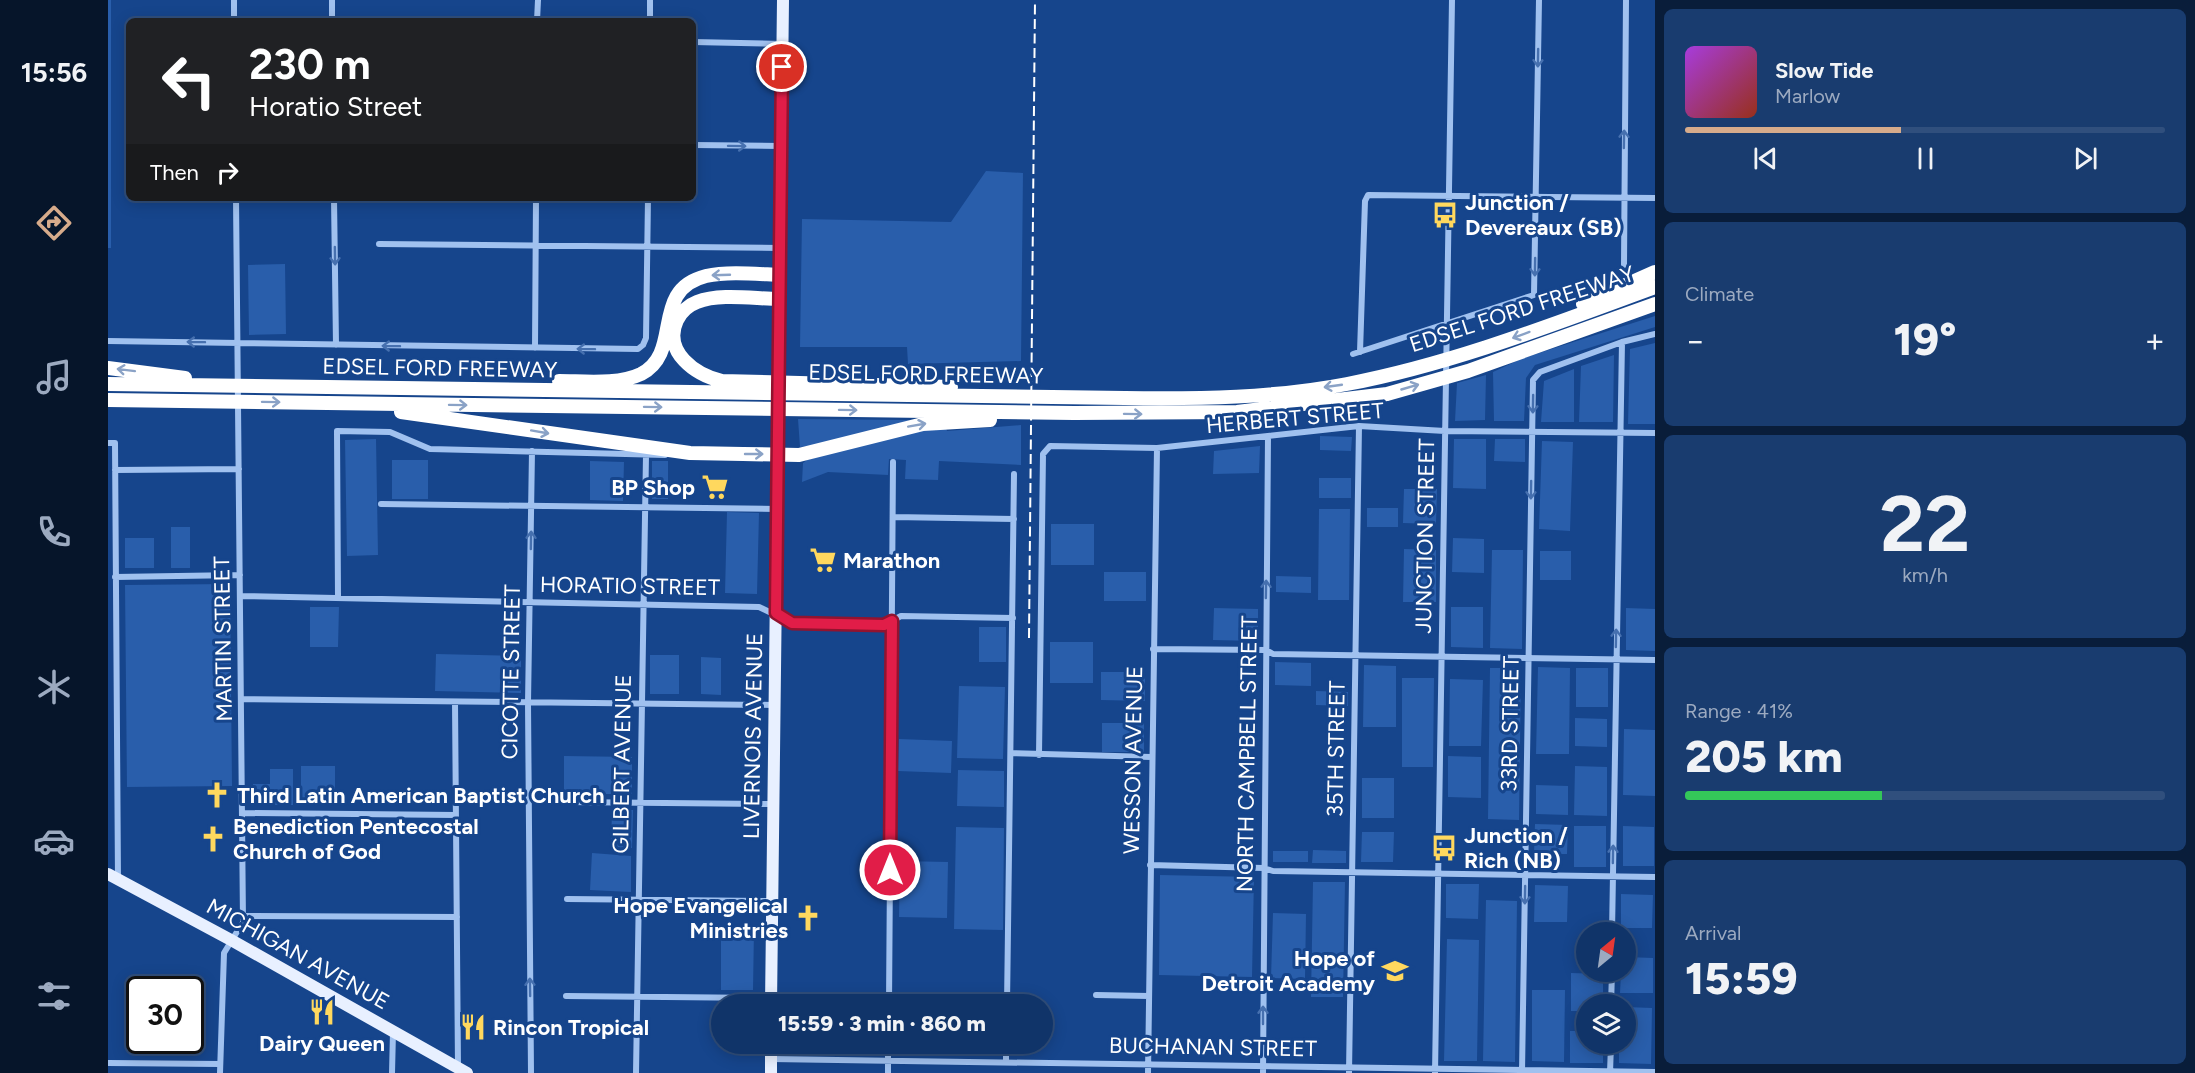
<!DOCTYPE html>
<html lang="en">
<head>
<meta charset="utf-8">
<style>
	:root { --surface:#103469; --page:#193c6f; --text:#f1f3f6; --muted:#9caac0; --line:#304f7d; --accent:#d6ab8b }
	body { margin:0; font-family:Figtree,sans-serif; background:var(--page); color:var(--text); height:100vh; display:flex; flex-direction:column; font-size:22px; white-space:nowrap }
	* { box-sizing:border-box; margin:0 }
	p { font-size:20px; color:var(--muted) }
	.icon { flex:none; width:33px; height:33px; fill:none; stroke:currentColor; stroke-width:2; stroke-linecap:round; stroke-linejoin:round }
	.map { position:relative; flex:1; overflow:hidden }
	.panel { display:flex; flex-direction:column; gap:9px; padding:9px; background:#091d3a; width:540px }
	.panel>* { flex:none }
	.hud { position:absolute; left:18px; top:18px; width:570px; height:183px; border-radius:9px; box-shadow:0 3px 15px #0003,0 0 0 2px var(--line); background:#202124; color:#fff; overflow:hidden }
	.needle { width:39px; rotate:29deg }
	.controls { position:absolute; left:1468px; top:922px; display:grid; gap:12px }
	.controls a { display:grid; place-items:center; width:60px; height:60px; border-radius:50%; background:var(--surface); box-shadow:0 3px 15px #0003,0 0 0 2px var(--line); font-size:30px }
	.speed { position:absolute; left:18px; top:976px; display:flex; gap:12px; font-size:30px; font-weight:700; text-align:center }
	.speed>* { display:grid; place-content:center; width:78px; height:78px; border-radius:50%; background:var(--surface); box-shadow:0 3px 15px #0003,0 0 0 2px var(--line); line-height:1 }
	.speed .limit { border:3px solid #111; border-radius:9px; background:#fff; color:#111 }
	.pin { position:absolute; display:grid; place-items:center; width:51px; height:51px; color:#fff; margin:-26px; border:3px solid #fff; border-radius:50%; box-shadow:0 2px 6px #0007 }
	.me { position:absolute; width:66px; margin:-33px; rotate:0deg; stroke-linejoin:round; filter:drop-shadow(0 0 4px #0008) }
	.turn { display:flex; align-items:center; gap:21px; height:126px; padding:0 24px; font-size:27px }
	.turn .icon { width:78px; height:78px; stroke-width:2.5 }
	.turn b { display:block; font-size:42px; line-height:51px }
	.then { display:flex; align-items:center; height:57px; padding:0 24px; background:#0003; gap:12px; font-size:22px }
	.big { font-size:45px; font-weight:800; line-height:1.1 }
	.panel .tile { flex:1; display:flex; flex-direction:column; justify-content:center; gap:9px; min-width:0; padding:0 21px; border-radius:9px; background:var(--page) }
	.panel .dial { align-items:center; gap:0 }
	.dial b { font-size:78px; line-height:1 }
	.song { display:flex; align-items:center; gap:18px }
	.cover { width:72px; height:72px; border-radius:9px; background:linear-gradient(135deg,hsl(280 70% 55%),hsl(10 70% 35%)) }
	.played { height:6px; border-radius:3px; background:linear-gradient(90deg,var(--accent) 45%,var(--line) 45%) }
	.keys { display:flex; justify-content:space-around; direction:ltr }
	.heat { display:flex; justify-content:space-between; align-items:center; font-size:33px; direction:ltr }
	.charge { height:9px; border-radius:4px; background:linear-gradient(90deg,#34c759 41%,var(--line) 0) }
	.trip { position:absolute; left:603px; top:994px; width:342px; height:60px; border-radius:30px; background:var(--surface); box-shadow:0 3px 15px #0003,0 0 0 2px var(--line); font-weight:800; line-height:60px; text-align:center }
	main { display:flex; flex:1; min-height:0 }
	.dock { display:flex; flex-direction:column; width:108px; justify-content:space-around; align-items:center; background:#06152a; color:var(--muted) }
	.dock .icon { width:42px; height:42px }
	.dock .active { color:var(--accent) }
	.dock b { font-size:27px; color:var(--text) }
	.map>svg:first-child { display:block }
	.green { fill:#295eab }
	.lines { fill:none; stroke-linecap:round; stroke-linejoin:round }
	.minor { stroke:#a0c1ef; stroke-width:6 }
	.primary { stroke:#e8f0ff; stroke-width:12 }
	.motorway { stroke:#fff; stroke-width:14 }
	.rail { stroke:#fff; stroke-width:2; stroke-dasharray:10 4.5; stroke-linecap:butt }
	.oneway { stroke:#4670af }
	.oneway2 { stroke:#8aa2c6 }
	.route-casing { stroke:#92132f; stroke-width:15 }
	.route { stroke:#e11d48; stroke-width:10 }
	.labels { text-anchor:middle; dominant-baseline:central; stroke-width:6; stroke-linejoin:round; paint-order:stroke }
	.poi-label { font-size:22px; font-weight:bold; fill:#fff; stroke:#16458c; text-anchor:start }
	.street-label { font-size:22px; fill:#fff; stroke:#16458c }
</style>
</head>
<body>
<main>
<nav class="dock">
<b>15:56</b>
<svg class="icon active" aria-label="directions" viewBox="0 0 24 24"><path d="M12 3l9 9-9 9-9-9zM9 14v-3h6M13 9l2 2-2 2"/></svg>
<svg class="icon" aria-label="music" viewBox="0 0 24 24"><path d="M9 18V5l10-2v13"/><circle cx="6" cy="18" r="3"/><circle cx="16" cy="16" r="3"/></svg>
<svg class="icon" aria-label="phone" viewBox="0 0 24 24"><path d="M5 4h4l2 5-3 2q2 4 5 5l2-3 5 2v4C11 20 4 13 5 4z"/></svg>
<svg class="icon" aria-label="climate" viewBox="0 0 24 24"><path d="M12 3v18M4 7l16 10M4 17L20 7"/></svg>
<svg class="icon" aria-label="car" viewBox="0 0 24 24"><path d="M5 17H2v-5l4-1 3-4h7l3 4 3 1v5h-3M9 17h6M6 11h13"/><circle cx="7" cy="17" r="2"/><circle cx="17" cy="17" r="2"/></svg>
<svg class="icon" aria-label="filters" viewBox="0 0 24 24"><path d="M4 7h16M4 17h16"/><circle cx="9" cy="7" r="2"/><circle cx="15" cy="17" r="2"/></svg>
</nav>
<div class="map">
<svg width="1547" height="1073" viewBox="0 0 1547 1073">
	<rect width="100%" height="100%" fill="#16458c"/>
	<path class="green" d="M0,0H3V248H0Z
		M878,171L915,173L913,361L800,364L799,347H692L694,219L843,222Z
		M177,264L178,334L141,335L140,265Z
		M1547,316V327L1427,365L1418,378L1416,421H1386L1385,372L1415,358Z
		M1547,343V424H1520L1522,349Z
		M1506,355L1505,422H1471L1473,366Z
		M1466,369V422H1433L1436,381Z
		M1378,375L1377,420L1347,421L1349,383Z
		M690,419L803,420L713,445L692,447Z
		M913,425V465L831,461L830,480L797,479L798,460L781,459L780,475L720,472L694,482L695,463L699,460L788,434L838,428L839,431Z
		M1212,436L1244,437L1243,451L1212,450Z
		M268,439L270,555L239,556L237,440Z
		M1346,439H1378V489L1345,488Z
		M1387,439H1417V462L1386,461Z
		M1434,441L1465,442L1462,531L1431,529Z
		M1152,446L1151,473L1105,474L1106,451Z
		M284,460H320V499H284Z
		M482,461L516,462L515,501L482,500Z
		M544,461H560V499H544Z
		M1211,478H1243V498H1211Z
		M1296,489H1329L1328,524L1295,523Z
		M1259,508H1290V527H1259Z
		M1211,509H1242L1241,600H1210Z
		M619,512L651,513L649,594L617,593Z
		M943,524H986V565H943Z
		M63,527H82V568H63Z
		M17,538H46V568H17Z
		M1345,538L1376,539V573L1344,572Z
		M1296,549L1328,550V602H1295Z
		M1384,550H1415L1414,649L1382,648Z
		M1432,551H1463V580H1432Z
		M996,572H1038V601H996Z
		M1168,576L1203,577V593L1168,592Z
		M122,584L124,786L19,787L17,585Z
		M202,607H231L230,647H202Z
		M1343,607H1375V648L1343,647Z
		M1106,608L1150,609V641L1105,640Z
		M1518,608L1547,609V651L1518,650Z
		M871,627H898V662H871Z
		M942,642H985V683H942Z
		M328,654L413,656V693L327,691Z
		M542,655H571V694H542Z
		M593,657L613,658V695L593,694Z
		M1167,662L1203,663V686L1167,685Z
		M1256,665L1288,666V727H1255Z
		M1430,667L1462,668L1461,754H1428Z
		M1382,668H1413L1411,820L1380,819Z
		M1468,668H1500V707H1468Z
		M993,672H1037V701L993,700Z
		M1294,678H1326L1325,767H1294Z
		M1342,679L1375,680L1373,746H1341Z
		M851,686L897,687L895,759L849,758Z
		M1208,691L1240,692V706L1208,705Z
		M1467,718L1499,719V747L1467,746Z
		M994,723H1036V752H994Z
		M1516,729L1547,730V796L1515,795Z
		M791,739L844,741L843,773L790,771Z
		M456,756L524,757V794H456Z
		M1340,756L1373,757V798L1340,797Z
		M193,766H227V805H193Z
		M1467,766L1499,767V816L1466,815Z
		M162,769H185V805H146L145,784H162Z
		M850,770L896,771V807L849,806Z
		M1254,778H1286V818H1254Z
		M1428,785L1460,786V815L1428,814Z
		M504,810H525L524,848L503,847Z
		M1427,824L1460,825L1459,854H1426Z
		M1466,826H1498V867H1466Z
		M1515,826L1546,827V866H1515Z
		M848,827L896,828L895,930L846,929Z
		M1254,832H1286L1285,862H1253Z
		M1205,850L1238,851V863H1204Z
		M1165,851H1200V862H1165Z
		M484,853L523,856V892L482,890Z
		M792,861L840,862L839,918L791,917Z
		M1052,875L1146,877L1144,977L1051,975Z
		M1205,882H1237L1235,997H1203Z
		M1338,884H1371L1370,919L1338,918Z
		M1427,885L1460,886L1459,922H1426Z
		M1513,894L1545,895L1544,928H1513Z
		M1378,900L1409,901L1407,1062L1375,1061Z
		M1165,913L1198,914L1197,979L1163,978Z
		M613,928L646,929L645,990H613Z
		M1339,939L1371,940L1369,1061H1336Z
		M1518,957L1545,958V993H1512L1513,972H1518Z
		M1463,973L1495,974V1005H1479V1011H1463Z
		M1424,990H1457L1456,1062L1424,1061Z
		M1518,1007L1544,1008L1543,1064L1511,1063V1044H1518Z
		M1462,1031H1479V1044H1495V1063H1462Z"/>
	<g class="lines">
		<path class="minor" d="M224,0V21
			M126,21V0
			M429,21L430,0
			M542,21V0
			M585,42L674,44
			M585,145L673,146
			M226,198L228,345
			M271,244L672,248
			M1516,265L1518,0
			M0,341L530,349L535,345L538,338L540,198
			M427,348L428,198
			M1252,352L1257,201L1260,195L1547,198
			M1245,354L1426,295L1431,0
			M0,443H7L10,879
			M7,470L131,469
			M273,504L669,509
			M785,517L906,519
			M7,577L132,575
			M132,596L651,607L684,623L776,625L793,616L905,618
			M230,597L229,431L282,432L322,449L557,455
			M1045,649L1158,650L1165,654L1547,660
			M133,699L666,705
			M347,702L350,1068
			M903,753L1043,757
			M931,755L935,454L942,446L1049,448L1251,426L1337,431L1547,433
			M458,802L664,804
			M134,813L348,815
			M1042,865L1155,868L1165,871L1547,877
			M459,899L664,901
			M135,916L349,917
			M1504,933L1514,342
			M988,995L1041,996
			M458,996L663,998
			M781,1005L785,462
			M899,1005L906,474
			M1503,1005L1504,972
			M663,1059L1547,1072
			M898,1062V1044
			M0,1063L112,1064
			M1414,1072L1425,380L1432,372L1514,342L1547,334
			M112,1073L116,953L135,922L128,198
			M284,1073L285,1032
			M423,1073L420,703L424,451
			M528,1073L538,455
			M780,1073V1044
			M1040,1073L1049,448
			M1155,1073L1160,436
			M1241,1073L1251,426
			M1327,1073L1344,0
			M1502,1073L1503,1044"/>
		<path class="primary" d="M0,874L123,940L359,1073
			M663,1005L675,0
			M663,1073V1044"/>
		<path class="motorway" d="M671,299C647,299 612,293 589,302C581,305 573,312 569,320C554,352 588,375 614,381L843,387
			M1475,304L1547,272
			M0,368L77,378
			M451,381C476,381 510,385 533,374C576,352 541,290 598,276C620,271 649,274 672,275
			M0,384L1017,398C1091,399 1166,398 1239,384C1344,364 1446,324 1547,287
			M0,400L966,413L1129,412L1279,394L1360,371L1547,304
			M293,412L582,453L635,454L691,455L815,424L882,420"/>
		<path class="rail" d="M921,638L927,0"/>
	</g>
	<defs><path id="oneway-shaft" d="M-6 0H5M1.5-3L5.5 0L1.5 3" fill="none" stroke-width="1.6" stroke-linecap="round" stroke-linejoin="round" transform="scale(1.5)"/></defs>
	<g class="oneway">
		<use href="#oneway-shaft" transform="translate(1430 58) rotate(91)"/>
		<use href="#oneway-shaft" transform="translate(1516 139) rotate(-89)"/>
		<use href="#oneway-shaft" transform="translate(629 146) rotate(1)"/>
		<use href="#oneway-shaft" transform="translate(227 256) rotate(89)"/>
		<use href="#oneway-shaft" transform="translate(1427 267) rotate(91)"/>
		<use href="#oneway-shaft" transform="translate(88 342) rotate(-179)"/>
		<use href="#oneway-shaft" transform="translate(283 346) rotate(-179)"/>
		<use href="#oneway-shaft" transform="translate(478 349) rotate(-179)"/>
		<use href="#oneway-shaft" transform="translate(1425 404) rotate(91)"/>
		<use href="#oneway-shaft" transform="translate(1423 490) rotate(91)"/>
		<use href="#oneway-shaft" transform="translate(423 540) rotate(-89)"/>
		<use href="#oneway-shaft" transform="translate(1158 589) rotate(-89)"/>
		<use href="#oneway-shaft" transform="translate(1508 638) rotate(-89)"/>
		<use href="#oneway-shaft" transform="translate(1505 854) rotate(-89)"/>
		<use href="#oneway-shaft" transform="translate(1417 895) rotate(91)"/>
		<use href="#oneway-shaft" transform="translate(422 987) rotate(-91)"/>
		<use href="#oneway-shaft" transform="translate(1155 1015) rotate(-90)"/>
	</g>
	<g class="oneway2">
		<use href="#oneway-shaft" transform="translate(613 275) rotate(178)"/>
		<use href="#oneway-shaft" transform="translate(1413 335) rotate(160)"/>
		<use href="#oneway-shaft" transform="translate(18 370) rotate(-173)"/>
		<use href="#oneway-shaft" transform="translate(1225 386) rotate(172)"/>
		<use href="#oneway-shaft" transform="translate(1302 387) rotate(-16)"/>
		<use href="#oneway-shaft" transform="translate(163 402) rotate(1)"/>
		<use href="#oneway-shaft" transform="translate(350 405) rotate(1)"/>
		<use href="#oneway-shaft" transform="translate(545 407) rotate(1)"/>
		<use href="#oneway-shaft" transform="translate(740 410) rotate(1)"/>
		<use href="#oneway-shaft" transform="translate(1025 414) rotate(1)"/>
		<use href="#oneway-shaft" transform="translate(809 425) rotate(-10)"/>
		<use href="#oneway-shaft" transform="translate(432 432) rotate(10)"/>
		<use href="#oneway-shaft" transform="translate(646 454)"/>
	</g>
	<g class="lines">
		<g class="route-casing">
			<path id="route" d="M674,67L668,613L684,623L776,625L784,621L782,870"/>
		</g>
		<use href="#route" class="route"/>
	</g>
	<defs>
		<g id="bus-bare" transform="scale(2.07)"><path d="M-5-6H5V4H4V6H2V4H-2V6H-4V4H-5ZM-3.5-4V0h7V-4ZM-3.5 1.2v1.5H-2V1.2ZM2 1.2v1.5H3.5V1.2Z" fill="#ffd85e" stroke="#16458c" stroke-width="2.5" paint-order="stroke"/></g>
		<g id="supermarket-bare" transform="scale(2.07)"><path d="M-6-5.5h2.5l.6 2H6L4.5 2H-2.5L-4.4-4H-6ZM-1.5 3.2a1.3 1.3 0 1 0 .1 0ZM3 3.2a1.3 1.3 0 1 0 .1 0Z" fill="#ffd85e" stroke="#16458c" stroke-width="2.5" paint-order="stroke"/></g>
		<g id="church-bare" transform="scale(2.07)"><path d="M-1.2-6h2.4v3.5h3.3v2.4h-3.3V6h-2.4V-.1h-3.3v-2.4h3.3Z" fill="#ffd85e" stroke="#16458c" stroke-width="2.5" paint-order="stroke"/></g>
		<g id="school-bare" transform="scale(2.07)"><path d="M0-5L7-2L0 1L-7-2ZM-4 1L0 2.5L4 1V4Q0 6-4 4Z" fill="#ffd85e" stroke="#16458c" stroke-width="2.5" paint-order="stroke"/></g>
		<g id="restaurant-bare" transform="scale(2.07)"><path d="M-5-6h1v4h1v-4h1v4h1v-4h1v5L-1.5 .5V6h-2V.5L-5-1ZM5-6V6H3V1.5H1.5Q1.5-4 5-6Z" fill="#ffd85e" stroke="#16458c" stroke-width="2.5" paint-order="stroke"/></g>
	</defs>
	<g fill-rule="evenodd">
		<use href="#bus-bare" x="1337" y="215"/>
		<use href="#supermarket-bare" x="607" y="487"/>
		<use href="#supermarket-bare" x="715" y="560"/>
		<use href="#church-bare" x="109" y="795"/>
		<use href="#church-bare" x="105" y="839"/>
		<use href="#bus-bare" x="1336" y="848"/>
		<use href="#church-bare" x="700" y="918"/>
		<use href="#school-bare" x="1287" y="971"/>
		<use href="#restaurant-bare" x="214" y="1012"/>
		<use href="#restaurant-bare" x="365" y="1027"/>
	</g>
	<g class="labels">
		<g class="poi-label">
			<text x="1357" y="202">Junction /<tspan x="1357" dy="25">Devereaux (SB)</tspan></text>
			<text x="587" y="487" text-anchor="end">BP Shop</text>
			<text x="735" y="560">Marathon</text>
			<text x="129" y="795">Third Latin American Baptist Church</text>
			<text x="125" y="826">Benediction Pentecostal<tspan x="125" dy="25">Church of God</tspan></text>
			<text x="1356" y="835">Junction /<tspan x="1356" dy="25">Rich (NB)</tspan></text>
			<text x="680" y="905" text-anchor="end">Hope Evangelical<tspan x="680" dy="25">Ministries</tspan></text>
			<text x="1267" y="958" text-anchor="end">Hope of<tspan x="1267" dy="25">Detroit Academy</tspan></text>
			<text x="385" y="1027">Rincon Tropical</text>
			<text x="214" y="1043" text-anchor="middle">Dairy Queen</text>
		</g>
		<g class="street-label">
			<text transform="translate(1414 309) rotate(-18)">EDSEL FORD FREEWAY</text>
			<text transform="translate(332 368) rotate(1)">EDSEL FORD FREEWAY</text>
			<text transform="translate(818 374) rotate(1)">EDSEL FORD FREEWAY</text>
			<text transform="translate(1187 418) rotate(-5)">HERBERT STREET</text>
			<text transform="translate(1317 536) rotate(-89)">JUNCTION STREET</text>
			<text transform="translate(522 586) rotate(1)">HORATIO STREET</text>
			<text transform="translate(115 639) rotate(-91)">MARTIN STREET</text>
			<text transform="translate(403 672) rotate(-89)">CICOTTE STREET</text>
			<text transform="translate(1402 724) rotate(-89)">33RD STREET</text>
			<text transform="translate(645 736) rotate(-89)">LIVERNOIS AVENUE</text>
			<text transform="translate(1228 749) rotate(-89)">35TH STREET</text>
			<text transform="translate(1139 754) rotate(-89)">NORTH CAMPBELL STREET</text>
			<text transform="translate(1025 760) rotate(-89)">WESSON AVENUE</text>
			<text transform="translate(514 764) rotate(-89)">GILBERT AVENUE</text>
			<text transform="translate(190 954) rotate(29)">MICHIGAN AVENUE</text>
			<text transform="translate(1105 1047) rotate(1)">BUCHANAN STREET</text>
		</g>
	</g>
</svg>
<div class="controls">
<a><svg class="needle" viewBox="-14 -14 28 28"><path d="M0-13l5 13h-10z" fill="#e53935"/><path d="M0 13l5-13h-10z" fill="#9caac0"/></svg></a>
<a><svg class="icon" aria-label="layers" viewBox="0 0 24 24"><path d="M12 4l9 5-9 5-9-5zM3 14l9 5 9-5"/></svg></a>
</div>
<div class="speed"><div class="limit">30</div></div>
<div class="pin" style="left:674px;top:67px;background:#d93025"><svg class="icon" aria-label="arrive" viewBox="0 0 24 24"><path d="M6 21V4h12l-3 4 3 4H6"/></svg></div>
<svg class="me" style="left:782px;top:870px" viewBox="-20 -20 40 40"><circle r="17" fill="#e11d48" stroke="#fff" stroke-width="3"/><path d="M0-11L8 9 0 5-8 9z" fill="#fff"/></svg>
<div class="trip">15:59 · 3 min · 860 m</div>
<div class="hud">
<div class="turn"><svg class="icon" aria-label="left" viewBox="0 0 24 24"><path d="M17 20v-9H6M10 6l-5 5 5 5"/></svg><div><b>230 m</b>Horatio Street</div></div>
<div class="then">Then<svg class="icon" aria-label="right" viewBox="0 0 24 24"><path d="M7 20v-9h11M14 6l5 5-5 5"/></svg></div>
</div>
</div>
<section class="panel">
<div class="tile">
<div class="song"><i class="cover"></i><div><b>Slow Tide</b><p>Marlow</p></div></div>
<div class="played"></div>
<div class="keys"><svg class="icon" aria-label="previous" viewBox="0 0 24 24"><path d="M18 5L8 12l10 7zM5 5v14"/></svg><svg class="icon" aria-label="pause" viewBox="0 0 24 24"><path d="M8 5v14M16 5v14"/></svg><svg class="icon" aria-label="next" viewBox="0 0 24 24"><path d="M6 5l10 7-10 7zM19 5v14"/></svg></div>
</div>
<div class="tile"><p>Climate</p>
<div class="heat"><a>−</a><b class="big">19°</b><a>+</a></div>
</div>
<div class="tile dial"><b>22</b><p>km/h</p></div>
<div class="tile"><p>Range · 41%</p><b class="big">205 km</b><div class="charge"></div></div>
<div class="tile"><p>Arrival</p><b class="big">15:59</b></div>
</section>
</main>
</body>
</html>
